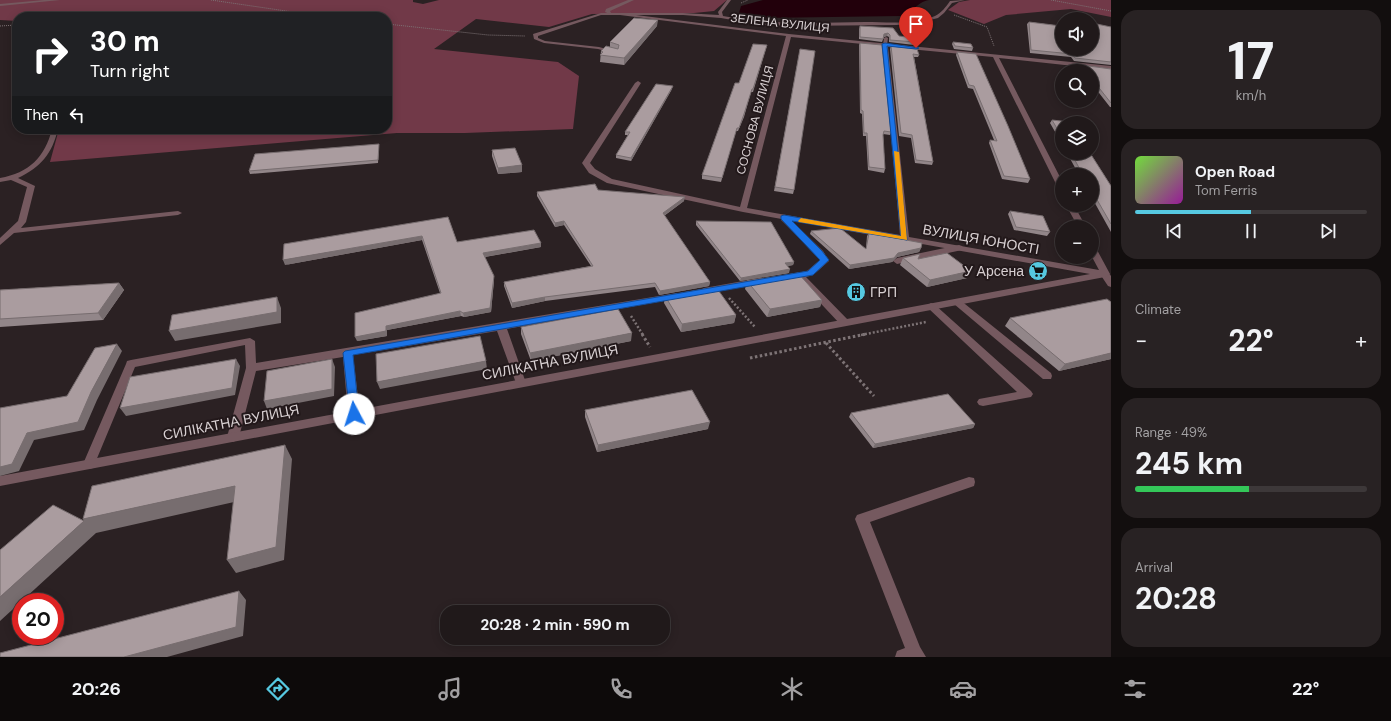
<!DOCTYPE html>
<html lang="en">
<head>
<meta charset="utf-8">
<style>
	:root { --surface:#20191a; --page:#282223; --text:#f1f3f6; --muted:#a2a0a2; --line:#3d3839; --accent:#56c9e1 }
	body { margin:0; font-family:"DM Sans",sans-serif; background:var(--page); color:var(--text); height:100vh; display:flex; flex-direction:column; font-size:15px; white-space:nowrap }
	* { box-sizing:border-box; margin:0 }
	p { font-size:13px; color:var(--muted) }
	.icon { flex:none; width:22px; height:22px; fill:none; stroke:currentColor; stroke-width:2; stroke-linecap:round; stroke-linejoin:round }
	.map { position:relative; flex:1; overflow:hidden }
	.details { display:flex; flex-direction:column; gap:10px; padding:10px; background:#120e0e; width:280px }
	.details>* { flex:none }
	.banner { position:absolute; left:12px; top:12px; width:380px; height:122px; border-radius:16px; box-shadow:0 2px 10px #0003,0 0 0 1px var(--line); background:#202124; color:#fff; overflow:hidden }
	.controls { position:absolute; left:1055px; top:12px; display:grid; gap:8px }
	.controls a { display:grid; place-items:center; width:44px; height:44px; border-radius:50%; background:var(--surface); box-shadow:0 2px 10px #0003,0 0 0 1px var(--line); font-size:20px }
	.speed { position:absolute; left:12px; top:593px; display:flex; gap:8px; font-size:20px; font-weight:700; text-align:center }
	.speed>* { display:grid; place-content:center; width:52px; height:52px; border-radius:50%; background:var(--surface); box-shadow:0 2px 10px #0003,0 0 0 1px var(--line); line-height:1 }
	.speed .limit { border:6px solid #d22; background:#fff; color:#111 }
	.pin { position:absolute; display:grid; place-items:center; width:34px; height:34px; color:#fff; margin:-41px -17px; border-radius:50% 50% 50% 0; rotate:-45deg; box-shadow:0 0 4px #0007 }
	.pin .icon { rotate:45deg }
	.me { position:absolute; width:44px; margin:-22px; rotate:355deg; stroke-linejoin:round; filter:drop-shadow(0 0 3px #0008) }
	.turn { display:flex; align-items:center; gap:14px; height:84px; padding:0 12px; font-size:18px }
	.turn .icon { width:52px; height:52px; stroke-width:2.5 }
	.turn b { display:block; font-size:28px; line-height:34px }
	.then { display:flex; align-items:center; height:38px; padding:0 12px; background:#0003; gap:8px; font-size:15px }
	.big { font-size:30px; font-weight:700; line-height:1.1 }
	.details .card { flex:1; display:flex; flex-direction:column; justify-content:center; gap:6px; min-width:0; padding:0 14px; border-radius:16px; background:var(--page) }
	.details .dial { align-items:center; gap:0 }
	.dial b { font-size:52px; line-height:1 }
	.song { display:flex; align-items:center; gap:12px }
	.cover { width:48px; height:48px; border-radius:6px; background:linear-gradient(135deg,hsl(100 70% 55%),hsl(300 70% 35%)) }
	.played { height:4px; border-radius:2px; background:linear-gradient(90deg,var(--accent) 50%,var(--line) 50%) }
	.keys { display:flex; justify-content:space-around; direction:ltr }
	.heat { display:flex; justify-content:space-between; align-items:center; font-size:22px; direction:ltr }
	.charge { height:6px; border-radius:3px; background:linear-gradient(90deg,#34c759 49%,var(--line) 0) }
	.trip { position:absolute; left:440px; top:605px; width:230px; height:40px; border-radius:16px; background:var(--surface); box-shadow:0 2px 10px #0003,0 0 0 1px var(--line); font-weight:700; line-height:40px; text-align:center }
	.tabs { display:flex; height:64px; justify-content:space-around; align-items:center; background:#0d0a0a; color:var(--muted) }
	.tabs .icon { width:28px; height:28px }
	.tabs .active { color:var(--accent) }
	.tabs b { font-size:18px; color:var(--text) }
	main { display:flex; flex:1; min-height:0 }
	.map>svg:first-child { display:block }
	.green { fill:#713948 }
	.water { fill:#22000b }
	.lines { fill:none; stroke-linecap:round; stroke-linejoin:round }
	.path-far3 { stroke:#7d7375; stroke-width:1; stroke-dasharray:1 1; stroke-linecap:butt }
	.path-far2 { stroke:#7d7375; stroke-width:1.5; stroke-dasharray:1 1; stroke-linecap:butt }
	.path-far1 { stroke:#7d7375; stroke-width:2.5; stroke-dasharray:2 2; stroke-linecap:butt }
	.path { stroke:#7d7375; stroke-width:3; stroke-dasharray:2.5 2.5; stroke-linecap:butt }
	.lane { fill:#75595f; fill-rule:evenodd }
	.street { fill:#75595f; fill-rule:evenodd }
	.wall { fill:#928689 }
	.shaded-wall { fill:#776d6f }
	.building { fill:#aa9c9f; stroke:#776d6f }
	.route { fill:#1a73e8; stroke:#114b97 }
	.slow { fill:#f59e0b }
	.labels { text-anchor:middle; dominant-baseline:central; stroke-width:4; stroke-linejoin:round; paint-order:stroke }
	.far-street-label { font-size:12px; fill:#d7cfd1; stroke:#22181a }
	.street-label { font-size:14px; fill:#d7cfd1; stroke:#22181a }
	.poi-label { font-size:14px; fill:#d7cfd1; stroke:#22181a; text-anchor:end }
</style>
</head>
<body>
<main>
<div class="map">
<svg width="1111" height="657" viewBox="0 0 1111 657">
	<rect width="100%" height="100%" fill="#2b2123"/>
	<path class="green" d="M0,0H413V2L423,4L439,0H727L714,11L694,13L592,14L549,27L476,19L434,49L558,62L579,76L573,129L465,133H397L50,162L59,129H387V17H17V21L0,20Z
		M970,0H1111V17L1071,9L1006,15L984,24L948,10L959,2Z"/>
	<path class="water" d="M763,0H929C916,2 914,13 901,16L760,18L739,13L741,6Z"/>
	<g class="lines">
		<path class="path-far3" d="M211,0L327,17
			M1051,0L1111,11
			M741,3L748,0
			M954,15L987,27L994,46
			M387,24L488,35L525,36
			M0,26L17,25"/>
		<path class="path-far2" d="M13,94H17"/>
		<path class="path-far1" d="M729,298L755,327
			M631,316L643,335
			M861,335L926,322"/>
		<path class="path" d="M642,334L650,347
			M826,343L874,396
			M750,358L866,334"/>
		<path class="lane" d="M44,0H60L0,6V4Z
			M628,0H634L610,11L612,15L605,12L606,9Z
			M727,0H731L722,12L723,16C770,25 818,23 865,22C888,22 914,25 935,16C941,13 946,7 950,1L965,0L952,3L944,13L938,18L918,23L897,25L789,26L755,24L721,18L683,15H620L618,14L620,13H683L719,15L718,12Z
			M886,37L888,38L887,45L885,46L883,45L884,38Z
			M52,129H58C52,154 41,167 18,178L35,186L26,222L21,228L178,211L182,213L178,215L14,233L0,245V238L18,221L27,187L11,180L0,182V178C29,173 45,157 52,129Z
			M781,216H787L823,251L829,261L813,275L806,277L849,321L850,323L849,325H841L794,275L796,273L807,271L820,260L817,254L781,220Z
			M959,245L962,246L963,248L962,250L897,264L893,261L897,258Z
			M1105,271L1108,272L1111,276V287L1108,286L1100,274Z
			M760,278L765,281L763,283L704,294L699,291L704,288Z
			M677,293L680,294L682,296L680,298L507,329L526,383L525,386H517L516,383L497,331L353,355L360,414L358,417L354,418L350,417L348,414L343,357L256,371L239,437L237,440L233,442L229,440L227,437L246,368L245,345L135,367L93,468L89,469L85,468L83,464L126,364L127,361L131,360L250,338L255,341L256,363Z
			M957,299L960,300L1051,373L1052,376L1051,379H1043L954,304L952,302Z
			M931,303L934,304L1031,391L1033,394L1031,397L983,406L979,405L977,402L979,399L1017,392L928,308L926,306Z
			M969,477L974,478L975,482L974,486L870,522L920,647L926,657H895L897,651L905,648L855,519L857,515Z"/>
		<path class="street" d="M601,13H620L789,34L1111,66V70L999,58L1062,181V190L1058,188L993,57L888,47L909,237L1099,270L1092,257V245L1096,248L1110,274L1105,277L0,486V476L1090,274L743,212L607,183L589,173L582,163L635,83L638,81L641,83L590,163L595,169L612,179L740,207L786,36L620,15H601L538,36V38L545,41L599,47L617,52V54L598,49L544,43L534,39L533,34ZM791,37L883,46L900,235L747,208Z
			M1066,205H1074L1086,227H1078Z"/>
	</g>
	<path class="wall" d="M1029,22L1061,26L1111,27V65L1074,61L1071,57L1030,53L1027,24Z
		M657,26L624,65L600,62L601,51L610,47V42Z
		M860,26L899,36L915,42L914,45L889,42V37L887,36L884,37L882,42L859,39V29Z
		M953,42L973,48L972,51L954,49L952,44Z
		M860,43L891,132L890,135L883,134V135L885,169L884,173L868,170L866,136H863L862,114L860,113L859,45Z
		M767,45L753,92H751L744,117L738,131H736L721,182L702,179V175L739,83Z
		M891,46L919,55L918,57H914L933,162L932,165L915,163L911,138L899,136L890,49Z
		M800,49L794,190L793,194L774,191Z
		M957,52L1030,179L1028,183L1002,179L989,143L990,140H994L973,89L968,88L956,55Z
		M1081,65L1111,69V107H1110L1092,84V71H1082L1080,68Z
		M672,89L631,161L616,158V155L628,135H625V132Z
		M1052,120L1062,123V144L1050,123Z
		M379,144V147L378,163L250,174L249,171Z
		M492,150L522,172L498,174L492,156Z
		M1067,153H1090L1111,186V232L1092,198V175H1079Z
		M598,190L684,201L664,216L710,282L709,286L659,295L655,287L545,301L512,308L504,286V282L591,266L564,225L555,227L537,196V192Z
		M1010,211L1050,232L1047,236L1014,230L1008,214Z
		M448,217L457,242L541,243V247L485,257L494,280L491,312L464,317L461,316L387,330V336L357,341L440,293L422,240L285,265Z
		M696,221L794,262L793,265L787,266L789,273L740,281L696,225Z
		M811,231L866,249L867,236L869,233L921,248L919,252L897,257L892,262L849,269L810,234Z
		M903,258L918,259L967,278L927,287L900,265Z
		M747,281L822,300L820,307L767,317L745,289Z
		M119,283L124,290L103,320L0,327V290Z
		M665,296L736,315L734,323L681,332L664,303Z
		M1010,318L1111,359L1059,371L1005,326Z
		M521,327L631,341L531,361L521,334Z
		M585,410L708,429L597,452L585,417Z
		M851,413L975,424L973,428L873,448L849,417Z"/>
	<path class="shaded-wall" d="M658,20L657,26L624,65V58Z
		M888,33L887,36L883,37L884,34Z
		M673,86L672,89L631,161V158Z
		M522,165V172L498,174V168Z
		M685,197L684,201L662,217L663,213Z
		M564,221V225L555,227V223Z
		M422,236V240L285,265L283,260Z
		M541,243V247L484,257L483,253Z
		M921,248L919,252L897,257L892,262L849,269L850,265L898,253Z
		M794,262L793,265L784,267L785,263Z
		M790,269L789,273L740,281L741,278Z
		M971,271L967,278L927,287L930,280Z
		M494,276V280L491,312L464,317L463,313Z
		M710,282L709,286L659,295L660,291Z
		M119,283L124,290L103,320L98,313Z
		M277,297L281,308V323L175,341L169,331Z
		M545,297V301L512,308V303Z
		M822,300L820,307L767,317L770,309Z
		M460,311L461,316L387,330V336L357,341L355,337L386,326Z
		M736,315L734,323L681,332L682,324Z
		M632,333L631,341L531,361L530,353Z
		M117,344L122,351L97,400L84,430L34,440L19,471L0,476V467L27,433L91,392Z
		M1111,353V359L1059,371L1065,364Z
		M236,359L240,366L235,395L126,416L120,408Z
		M332,359L335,367L334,396L267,409L264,401Z
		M486,361L487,369L380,389L377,382Z
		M710,422L708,429L597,452L598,445Z
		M975,424L973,428L873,448L875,444Z
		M285,445L292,459L284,560L236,573L227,560Z
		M235,486L243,500L96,533L0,621V597L84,521L83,519Z
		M239,591L246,600L243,636L167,657H124Z"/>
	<path class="building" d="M634,18L658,20L624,58L600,55L603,52L601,51L606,46L618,49L619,45L610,42Z
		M1029,22L1061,26H1062V49H1092V23L1111,27V62L1075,58L1072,54L1031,50Z
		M860,26L893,28L899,36L914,38L915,42L890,40V35L888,33L884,34L883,39L860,37Z
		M953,42L971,44L973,48L955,46Z
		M860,43L882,45L891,132L884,131L883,135L885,169L869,167L867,133H864L863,111L861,110Z
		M753,44L767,45L753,89H752L744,114L739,128H737L722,178L702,175L735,83H739Z
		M891,46L917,49L919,55L913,54L933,162L916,160L912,135L901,133Z
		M800,49L815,51L794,190L775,187Z
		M957,52L976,54L1008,126L1030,179L1004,176L990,140L997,141L974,86L969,85Z
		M1081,65L1111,69V103L1092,79V71H1085Z
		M656,84L673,86L631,158L616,155L630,132H625Z
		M1052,120L1070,122L1071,123H1062V137Z
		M379,144L378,160L249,171L255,154Z
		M515,148L522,165L498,168L492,150Z
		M1071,153H1090L1111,186V224L1092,191V175H1083Z
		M595,184L598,190L685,197L663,213L710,282L660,291L655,283L545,297L512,303L504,282L593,266L564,221L555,223L537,192Z
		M1010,211L1043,216L1050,232L1016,227Z
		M448,217L457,242L534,230L541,243L483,253L494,276L490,308L463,313L460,311L386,326V331L355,337V313L441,293L422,236L283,260L284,244Z
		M696,221L771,222L794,262L785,263L790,269L741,278Z
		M840,228L866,249L869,233L922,243L921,248L898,253L894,258L850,265L811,231Z
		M947,253L971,271L930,280L903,258L920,254L918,259Z
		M798,273L822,300L770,309L747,281Z
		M119,283L98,313L0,319V290Z
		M716,287L736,315L682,324L665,296Z
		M277,297V312L169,331L172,315Z
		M1107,299L1111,302V353L1065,364L1010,318Z
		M618,309L632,333L530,353L521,327Z
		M480,336L486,361L377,382L376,354Z
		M117,344L91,392L78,422L27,433L12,464L0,467V408L67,396L95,348Z
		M236,359L232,388L120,408L130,377Z
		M332,359V389L264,401L267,371Z
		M692,390L710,422L598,445L585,410Z
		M948,394L975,424L875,444L851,413Z
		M285,445L276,547L227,560L235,486L83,519L92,486Z
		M53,505L84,521L0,597V550Z
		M239,591L236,627L124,657H0V653Z"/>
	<path class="route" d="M885,43L919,48L916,49L887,46L907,240L792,221L822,251L829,260L813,275L353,355L359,414L357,417H350L343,353L345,351L808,271L820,260L781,219V216L784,215L901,236L882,44Z"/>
	<path class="slow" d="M894,151L899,152L907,240L799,222L798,221L801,218L901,236Z"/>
	<defs>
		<g id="supermarket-disc" transform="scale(1)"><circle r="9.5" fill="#56c9e1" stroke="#22181a"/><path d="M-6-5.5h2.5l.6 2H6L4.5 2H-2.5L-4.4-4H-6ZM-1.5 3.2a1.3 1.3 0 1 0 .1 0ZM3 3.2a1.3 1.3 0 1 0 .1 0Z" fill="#111"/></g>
		<g id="building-disc" transform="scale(1)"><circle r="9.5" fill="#56c9e1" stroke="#22181a"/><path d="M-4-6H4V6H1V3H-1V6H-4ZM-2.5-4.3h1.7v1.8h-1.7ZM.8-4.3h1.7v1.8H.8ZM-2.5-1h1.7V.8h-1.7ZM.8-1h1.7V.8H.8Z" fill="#111"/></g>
	</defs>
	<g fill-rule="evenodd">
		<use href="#supermarket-disc" x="1038" y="271"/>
		<use href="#building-disc" x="856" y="292"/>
	</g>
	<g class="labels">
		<g class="far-street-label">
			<text transform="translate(780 23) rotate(6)">ЗЕЛЕНА ВУЛИЦЯ</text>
			<text transform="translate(755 120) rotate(-75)">СОСНОВА ВУЛИЦЯ</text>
		</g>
		<g class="street-label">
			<text transform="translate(981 239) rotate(10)">ВУЛИЦЯ ЮНОСТІ</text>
			<text transform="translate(550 362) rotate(-11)">СИЛІКАТНА ВУЛИЦЯ</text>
			<text transform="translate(231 422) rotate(-11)">СИЛІКАТНА ВУЛИЦЯ</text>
		</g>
		<g class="poi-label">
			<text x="1024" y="271">У Арсена</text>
			<text x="870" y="292" text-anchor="start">ГРП</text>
		</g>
	</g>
</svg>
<div class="controls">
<a><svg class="icon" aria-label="sound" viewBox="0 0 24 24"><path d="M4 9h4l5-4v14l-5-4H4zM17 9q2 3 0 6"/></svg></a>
<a><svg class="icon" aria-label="search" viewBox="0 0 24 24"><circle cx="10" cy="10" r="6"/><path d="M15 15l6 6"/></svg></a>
<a><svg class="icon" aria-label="layers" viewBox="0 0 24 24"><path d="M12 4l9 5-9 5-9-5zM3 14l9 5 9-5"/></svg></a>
<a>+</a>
<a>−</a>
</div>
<div class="speed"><div class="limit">20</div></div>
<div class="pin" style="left:916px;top:48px;background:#d93025"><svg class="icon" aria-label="arrive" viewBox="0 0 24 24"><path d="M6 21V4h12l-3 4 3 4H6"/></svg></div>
<svg class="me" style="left:354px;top:414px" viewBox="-20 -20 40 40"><circle r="19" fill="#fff"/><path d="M0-13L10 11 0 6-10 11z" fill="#1a73e8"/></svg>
<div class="trip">20:28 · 2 min · 590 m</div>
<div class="banner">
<div class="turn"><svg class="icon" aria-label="right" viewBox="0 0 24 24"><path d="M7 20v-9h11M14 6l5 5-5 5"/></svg><div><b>30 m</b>Turn right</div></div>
<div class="then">Then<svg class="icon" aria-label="left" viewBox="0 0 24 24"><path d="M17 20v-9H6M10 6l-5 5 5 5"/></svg></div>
</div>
</div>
<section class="details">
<div class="card dial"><b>17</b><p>km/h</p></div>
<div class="card">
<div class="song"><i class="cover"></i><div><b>Open Road</b><p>Tom Ferris</p></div></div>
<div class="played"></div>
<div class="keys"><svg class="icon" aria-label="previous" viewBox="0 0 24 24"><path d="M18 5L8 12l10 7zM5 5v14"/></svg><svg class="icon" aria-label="pause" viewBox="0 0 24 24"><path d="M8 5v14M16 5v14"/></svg><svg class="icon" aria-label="next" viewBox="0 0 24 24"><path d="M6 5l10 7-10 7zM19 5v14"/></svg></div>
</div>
<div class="card"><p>Climate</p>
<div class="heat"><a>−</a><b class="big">22°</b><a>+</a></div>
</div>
<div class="card"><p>Range · 49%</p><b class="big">245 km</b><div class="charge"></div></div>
<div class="card"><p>Arrival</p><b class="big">20:28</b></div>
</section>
</main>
<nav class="tabs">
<b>20:26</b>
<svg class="icon active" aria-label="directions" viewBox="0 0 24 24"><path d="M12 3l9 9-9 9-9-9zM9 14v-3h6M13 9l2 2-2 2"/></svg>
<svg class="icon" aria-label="music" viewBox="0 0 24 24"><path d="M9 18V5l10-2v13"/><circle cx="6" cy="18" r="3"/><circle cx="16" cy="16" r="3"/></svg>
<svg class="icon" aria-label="phone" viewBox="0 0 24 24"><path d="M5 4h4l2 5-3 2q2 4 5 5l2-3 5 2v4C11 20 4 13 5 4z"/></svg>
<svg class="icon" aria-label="climate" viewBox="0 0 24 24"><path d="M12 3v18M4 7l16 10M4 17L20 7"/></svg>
<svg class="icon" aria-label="car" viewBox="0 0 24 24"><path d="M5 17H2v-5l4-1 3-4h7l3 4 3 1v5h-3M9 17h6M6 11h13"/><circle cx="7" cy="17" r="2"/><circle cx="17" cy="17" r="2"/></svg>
<svg class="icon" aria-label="filters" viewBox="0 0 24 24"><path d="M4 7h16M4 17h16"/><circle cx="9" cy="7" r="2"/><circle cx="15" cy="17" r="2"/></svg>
<b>22°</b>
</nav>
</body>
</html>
